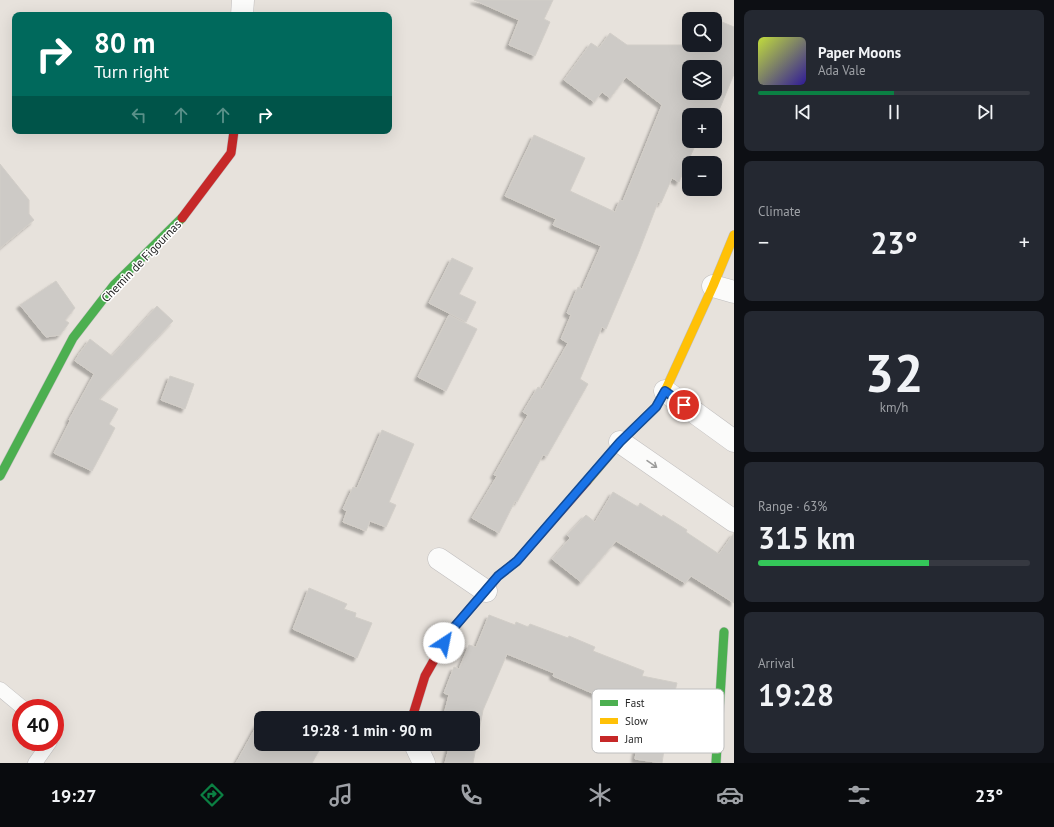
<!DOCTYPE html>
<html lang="en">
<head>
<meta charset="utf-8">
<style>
	:root { --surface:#171b24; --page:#242831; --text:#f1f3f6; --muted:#9ea1a6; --line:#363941; --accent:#0b8043 }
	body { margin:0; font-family:"PT Sans",sans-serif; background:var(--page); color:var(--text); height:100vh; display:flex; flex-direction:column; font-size:15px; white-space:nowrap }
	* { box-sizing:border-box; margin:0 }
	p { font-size:13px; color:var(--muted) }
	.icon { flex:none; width:22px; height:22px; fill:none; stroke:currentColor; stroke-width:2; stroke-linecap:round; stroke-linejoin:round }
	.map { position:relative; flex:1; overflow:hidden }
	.details { display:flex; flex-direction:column; gap:10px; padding:10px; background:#0d0f14; width:320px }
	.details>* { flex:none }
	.hud { position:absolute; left:12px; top:12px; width:380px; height:122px; border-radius:8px; box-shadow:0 4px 16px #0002; background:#00695c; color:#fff; overflow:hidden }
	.fabs { position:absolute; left:682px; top:12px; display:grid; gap:8px }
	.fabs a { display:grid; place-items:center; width:40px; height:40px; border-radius:8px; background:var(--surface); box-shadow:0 4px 16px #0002; font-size:20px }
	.speed { position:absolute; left:12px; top:699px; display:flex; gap:8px; font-size:20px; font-weight:700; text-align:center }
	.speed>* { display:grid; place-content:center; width:52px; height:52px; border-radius:50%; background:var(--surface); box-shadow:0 4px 16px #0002; line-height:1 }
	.speed .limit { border:6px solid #d22; background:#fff; color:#111 }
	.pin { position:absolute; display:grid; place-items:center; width:34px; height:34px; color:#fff; margin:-17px; border:2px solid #fff; border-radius:50%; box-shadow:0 1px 4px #0007 }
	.me { position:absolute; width:44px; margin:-22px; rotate:34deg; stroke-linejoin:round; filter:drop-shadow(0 0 3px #0008) }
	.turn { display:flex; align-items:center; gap:14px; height:84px; padding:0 16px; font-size:18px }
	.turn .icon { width:52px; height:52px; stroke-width:2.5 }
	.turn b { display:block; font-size:28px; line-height:34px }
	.lanes { display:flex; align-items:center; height:38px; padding:0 16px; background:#0003; justify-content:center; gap:20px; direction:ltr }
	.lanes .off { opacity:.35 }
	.big { font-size:30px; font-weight:700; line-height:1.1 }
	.details .tile { flex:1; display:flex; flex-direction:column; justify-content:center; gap:6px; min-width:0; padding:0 14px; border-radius:8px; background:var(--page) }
	.details .dial { align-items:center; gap:0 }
	.dial b { font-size:52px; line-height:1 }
	.song { display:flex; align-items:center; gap:12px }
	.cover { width:48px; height:48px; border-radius:6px; background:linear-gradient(135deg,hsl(70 70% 55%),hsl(250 70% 35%)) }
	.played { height:4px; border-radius:2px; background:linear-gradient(90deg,var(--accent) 50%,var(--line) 50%) }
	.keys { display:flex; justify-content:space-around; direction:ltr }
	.heat { display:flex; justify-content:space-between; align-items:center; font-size:22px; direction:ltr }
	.charge { height:6px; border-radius:3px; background:linear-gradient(90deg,#34c759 63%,var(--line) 0) }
	.trip { position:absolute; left:254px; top:711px; width:226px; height:40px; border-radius:8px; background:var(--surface); box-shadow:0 4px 16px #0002; font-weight:700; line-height:40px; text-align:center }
	.tabs { display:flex; height:64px; justify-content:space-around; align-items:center; background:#090b0e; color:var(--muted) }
	.tabs .icon { width:28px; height:28px }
	.tabs .current { color:var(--accent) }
	.tabs b { font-size:18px; color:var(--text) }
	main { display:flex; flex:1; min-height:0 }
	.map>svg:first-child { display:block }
	.building { fill:#cdcac6; stroke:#d2cec8; fill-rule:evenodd; filter:url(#shadow) }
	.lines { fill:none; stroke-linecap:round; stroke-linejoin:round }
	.lane-casing { stroke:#c0bebe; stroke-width:15 }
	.street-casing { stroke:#c0bebe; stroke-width:23 }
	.fast-casing { stroke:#c0bebe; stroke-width:10 }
	.slow-casing { stroke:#c0bebe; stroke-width:10 }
	.jam-casing { stroke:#c0bebe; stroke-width:10 }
	.lane { stroke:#fbfbfa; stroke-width:14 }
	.street { stroke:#fbfbfa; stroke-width:22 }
	.fast { stroke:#4caf50; stroke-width:9 }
	.slow { stroke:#ffc107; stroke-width:9 }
	.jam { stroke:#c62828; stroke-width:9 }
	.oneway { stroke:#9c9c9b }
	.route-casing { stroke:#114b97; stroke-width:10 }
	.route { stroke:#1a73e8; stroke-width:7 }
	.labels { text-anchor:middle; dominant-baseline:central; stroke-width:3; stroke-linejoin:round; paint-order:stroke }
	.street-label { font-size:12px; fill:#272727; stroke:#fff }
	.key { fill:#fff; stroke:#bebebe; stroke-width:1 }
	.key-label { font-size:11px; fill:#272727 }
</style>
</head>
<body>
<main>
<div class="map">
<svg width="734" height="763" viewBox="0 0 734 763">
	<defs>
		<filter id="shadow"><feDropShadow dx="-3.5" dy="3.5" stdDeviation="1" flood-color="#0004"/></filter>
	</defs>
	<rect width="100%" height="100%" fill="#e7e2dc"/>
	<path class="building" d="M474,0H553L544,19L550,22L535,56L509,45L519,20Z
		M715,19L734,27V74L717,115H689V141H697L679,182L672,178L661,203L658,202L638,254L606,329L602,327L580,379L588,384L547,456L543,455L517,502L515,501L499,533L472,518L497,476L494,475L528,415L523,412L538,387L542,389L568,343L561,339L571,315L567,313L578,287L582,289L601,246L553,225L556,219L505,196L534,135L585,158L570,191L615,212L620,200L623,201L662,105L626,77L610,98L602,92L594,102L564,80L591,43L599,48L610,33L627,45H715ZM689,67H715V93H689Z
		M0,164L29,200V214L34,220L0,248Z
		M452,258L473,268L459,294L476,302L466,322L429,303Z
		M56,281L75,308L65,320L69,323L60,335L46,337L20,305Z
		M157,306L173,321L99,399L118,409L109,424L115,428L92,471L54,453L70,421L69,420L94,374L75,361L79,354L90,339L112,356Z
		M449,315L477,329L446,391L418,377Z
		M170,376L194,384L185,409L161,400Z
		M382,430L414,444L389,502L396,505L386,527L370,521L366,531L343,522L347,511L343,509L353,487L357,488Z
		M613,492L638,507L640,503L662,517L663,515L687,530L686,532L719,554L734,533V603L691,576L685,583L616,541L581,582L552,559L570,538L567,535L586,515L595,522Z
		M309,588L347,604L344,609L356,613L355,617L372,623L357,658L293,629Z
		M489,615L515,625L516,622L528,627L530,624L568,638L569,636L595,647L593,651L644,671L642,676L677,683L670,712L662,763L635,759L637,746L632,745L640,706L608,700L553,676L554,673L507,654L483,710L473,763H445L450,744H473V718H443L449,695L444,693L454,667L459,669L469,645L476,647Z
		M261,718V744H316L321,747L312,763H236Z"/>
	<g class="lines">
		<g class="lane-casing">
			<path id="lane" d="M0,689L23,708
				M35,763L50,742"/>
		</g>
		<g class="street-casing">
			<path id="street" d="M242,15L243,0
				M713,286L734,292
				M665,391L734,441
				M620,442L734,521
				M439,559L486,591
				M415,744L424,763"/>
		</g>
		<g class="fast-casing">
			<path id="fast" d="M0,476L73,338L114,285L182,218
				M716,763L724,632"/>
		</g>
		<g class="slow-casing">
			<path id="slow" d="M587,481L620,442L656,407L665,391L713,286L734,235"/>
		</g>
		<g class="jam-casing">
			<path id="jam" d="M182,218L231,153L234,131
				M412,718L425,676L450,632L498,576L517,561L587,481"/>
		</g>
		<use href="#lane" class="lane"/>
		<use href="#street" class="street"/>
		<use href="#fast" class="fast"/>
		<use href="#slow" class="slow"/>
		<use href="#jam" class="jam"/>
	</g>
	<defs><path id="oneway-shaft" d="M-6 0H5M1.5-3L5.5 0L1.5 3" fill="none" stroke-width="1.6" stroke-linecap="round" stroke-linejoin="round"/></defs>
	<use class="oneway" href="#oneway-shaft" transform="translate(652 464) rotate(35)"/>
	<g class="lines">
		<g class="route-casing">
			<path id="route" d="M444,643L450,632L498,576L517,561L620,442L656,407L665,391L684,405"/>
		</g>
		<use href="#route" class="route"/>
	</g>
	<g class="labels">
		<g class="street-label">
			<text transform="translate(141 261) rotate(-46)">Chemin de Figournas</text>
		</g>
	</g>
	<rect x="592" y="689" width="132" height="64" rx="6" class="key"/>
	<rect x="600" y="700" width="18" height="6" fill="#4caf50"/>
	<rect x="600" y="718" width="18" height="6" fill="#ffc107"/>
	<rect x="600" y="736" width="18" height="6" fill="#c62828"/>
	<g class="key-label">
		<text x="625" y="707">Fast</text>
		<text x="625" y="725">Slow</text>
		<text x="625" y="743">Jam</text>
	</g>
</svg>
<div class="fabs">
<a><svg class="icon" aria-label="search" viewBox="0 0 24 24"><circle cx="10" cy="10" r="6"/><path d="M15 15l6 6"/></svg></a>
<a><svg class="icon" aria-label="layers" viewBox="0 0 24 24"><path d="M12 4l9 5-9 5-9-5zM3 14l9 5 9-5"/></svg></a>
<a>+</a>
<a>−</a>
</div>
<div class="speed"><div class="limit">40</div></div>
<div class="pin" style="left:684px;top:405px;background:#d93025"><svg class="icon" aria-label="arrive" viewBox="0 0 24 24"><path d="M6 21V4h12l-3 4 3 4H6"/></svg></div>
<svg class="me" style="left:444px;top:643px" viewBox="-20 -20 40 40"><circle r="19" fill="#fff"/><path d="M0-13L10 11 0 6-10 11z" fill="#1a73e8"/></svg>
<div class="trip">19:28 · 1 min · 90 m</div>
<div class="hud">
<div class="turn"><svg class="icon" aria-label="right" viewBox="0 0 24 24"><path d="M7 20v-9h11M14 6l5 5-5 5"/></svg><div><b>80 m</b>Turn right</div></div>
<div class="lanes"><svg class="icon off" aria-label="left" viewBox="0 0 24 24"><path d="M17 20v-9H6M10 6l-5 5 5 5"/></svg><svg class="icon off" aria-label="ahead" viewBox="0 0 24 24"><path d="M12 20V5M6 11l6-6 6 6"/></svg><svg class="icon off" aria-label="ahead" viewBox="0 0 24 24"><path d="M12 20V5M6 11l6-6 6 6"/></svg><svg class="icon" aria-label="right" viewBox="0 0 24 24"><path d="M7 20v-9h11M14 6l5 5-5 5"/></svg></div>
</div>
</div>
<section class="details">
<div class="tile">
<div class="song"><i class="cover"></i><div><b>Paper Moons</b><p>Ada Vale</p></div></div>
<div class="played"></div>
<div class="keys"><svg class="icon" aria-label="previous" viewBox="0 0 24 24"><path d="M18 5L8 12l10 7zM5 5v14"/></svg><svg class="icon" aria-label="pause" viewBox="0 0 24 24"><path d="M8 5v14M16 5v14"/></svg><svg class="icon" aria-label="next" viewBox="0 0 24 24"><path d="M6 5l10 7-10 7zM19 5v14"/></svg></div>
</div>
<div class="tile"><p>Climate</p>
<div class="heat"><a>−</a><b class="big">23°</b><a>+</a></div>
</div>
<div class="tile dial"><b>32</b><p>km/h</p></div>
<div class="tile"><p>Range · 63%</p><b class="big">315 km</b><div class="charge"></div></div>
<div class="tile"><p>Arrival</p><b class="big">19:28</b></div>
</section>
</main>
<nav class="tabs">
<b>19:27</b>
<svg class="icon current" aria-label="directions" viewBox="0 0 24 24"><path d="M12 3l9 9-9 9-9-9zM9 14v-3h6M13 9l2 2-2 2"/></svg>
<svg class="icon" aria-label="music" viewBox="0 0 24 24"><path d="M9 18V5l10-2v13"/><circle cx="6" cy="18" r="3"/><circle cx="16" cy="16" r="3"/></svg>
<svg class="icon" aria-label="phone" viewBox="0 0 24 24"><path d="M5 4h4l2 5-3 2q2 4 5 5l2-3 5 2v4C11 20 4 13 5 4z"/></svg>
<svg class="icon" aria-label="climate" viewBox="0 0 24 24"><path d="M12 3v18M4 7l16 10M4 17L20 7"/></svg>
<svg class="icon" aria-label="car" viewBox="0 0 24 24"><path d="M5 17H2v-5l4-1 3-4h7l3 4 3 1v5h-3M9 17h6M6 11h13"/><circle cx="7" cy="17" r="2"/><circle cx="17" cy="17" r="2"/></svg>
<svg class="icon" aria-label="filters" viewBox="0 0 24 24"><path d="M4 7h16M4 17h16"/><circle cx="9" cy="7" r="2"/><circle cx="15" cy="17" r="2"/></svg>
<b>23°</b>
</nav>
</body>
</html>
